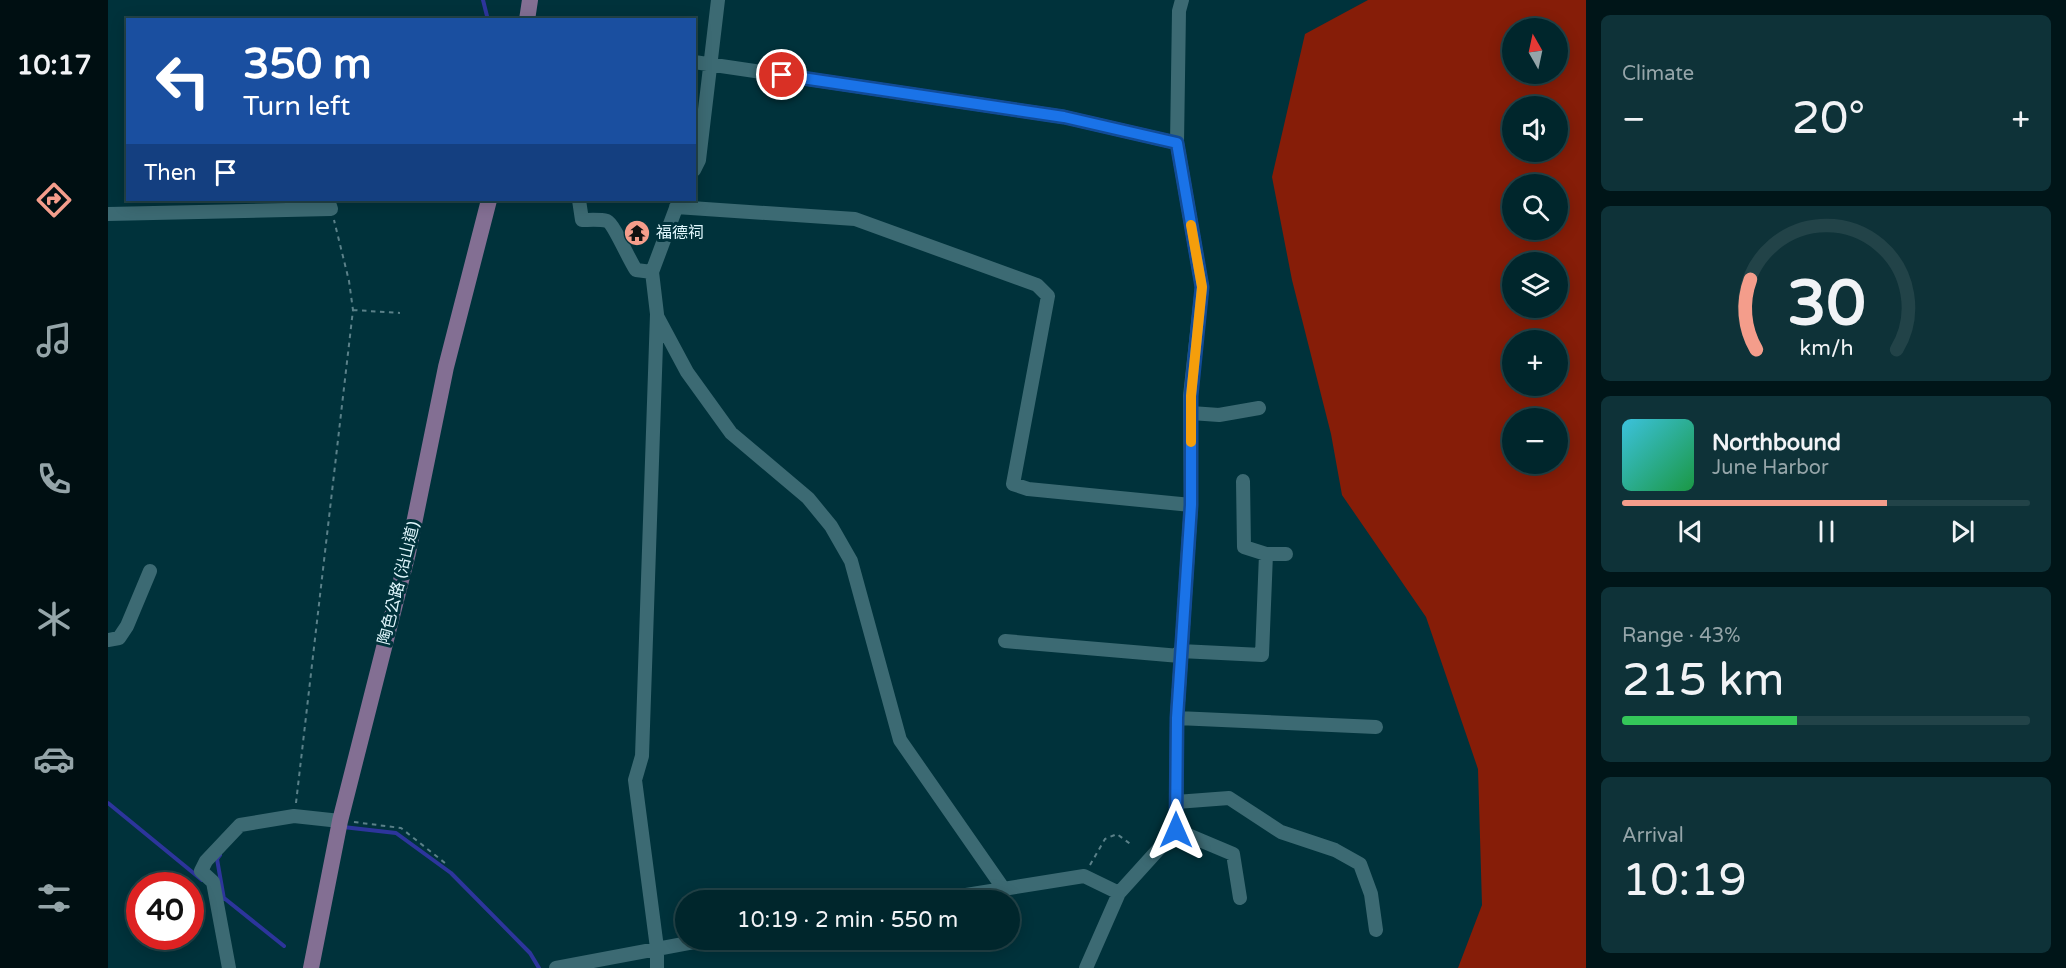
<!DOCTYPE html>
<html lang="en">
<head>
<meta charset="utf-8">
<style>
	:root { --surface:#00262c; --page:#0e3238; --text:#f1f3f6; --muted:#95a5a9; --line:#224348; --accent:#f49d8b }
	body { margin:0; font-family:"Varela Round","Noto Sans TC",sans-serif; background:var(--page); color:var(--text); height:100vh; display:flex; flex-direction:column; font-size:22px; white-space:nowrap }
	* { box-sizing:border-box; margin:0 }
	p { font-size:20px; color:var(--muted) }
	.icon { flex:none; width:33px; height:33px; fill:none; stroke:currentColor; stroke-width:2; stroke-linecap:round; stroke-linejoin:round }
	.map { position:relative; flex:1; overflow:hidden }
	.panel { display:flex; flex-direction:column; gap:15px; padding:15px; background:#001518; width:480px }
	.panel>* { flex:none }
	.hud { position:absolute; left:18px; top:18px; width:570px; height:183px; border-radius:0px; box-shadow:0 3px 15px #0003,0 0 0 2px var(--line); background:#1a4fa0; color:#fff; overflow:hidden }
	.needle { width:39px; rotate:351deg }
	.controls { position:absolute; left:1394px; top:18px; display:grid; gap:12px }
	.controls a { display:grid; place-items:center; width:66px; height:66px; border-radius:50%; background:var(--surface); box-shadow:0 3px 15px #0003,0 0 0 2px var(--line); font-size:30px }
	.speed { position:absolute; left:18px; top:872px; display:flex; gap:12px; font-size:30px; font-weight:700; text-align:center }
	.speed>* { display:grid; place-content:center; width:78px; height:78px; border-radius:50%; background:var(--surface); box-shadow:0 3px 15px #0003,0 0 0 2px var(--line); line-height:1 }
	.speed .limit { border:9px solid #d22; background:#fff; color:#111 }
	.pin { position:absolute; display:grid; place-items:center; width:51px; height:51px; color:#fff; margin:-26px; border:3px solid #fff; border-radius:50%; box-shadow:0 2px 6px #0007 }
	.me { position:absolute; width:66px; margin:-33px; rotate:0deg; stroke-linejoin:round; filter:drop-shadow(0 0 4px #0008) }
	.turn { display:flex; align-items:center; gap:21px; height:126px; padding:0 18px; font-size:27px }
	.turn .icon { width:78px; height:78px; stroke-width:2.5 }
	.turn b { display:block; font-size:42px; line-height:51px }
	.then { display:flex; align-items:center; height:57px; padding:0 18px; background:#0003; gap:12px; font-size:22px }
	.big { font-size:45px; font-weight:600; line-height:1.1 }
	.panel .widget { flex:1; display:flex; flex-direction:column; justify-content:center; gap:9px; min-width:0; padding:0 21px; border-radius:9px; background:var(--page) }
	.panel .dial { align-items:center; gap:0 }
	.dial svg { height:156px; overflow:visible; fill:none; stroke:var(--line); stroke-width:7; stroke-linecap:round; text-anchor:middle }
	.dial text { fill:var(--text); stroke:none }
	.song { display:flex; align-items:center; gap:18px }
	.cover { width:72px; height:72px; border-radius:9px; background:linear-gradient(135deg,hsl(190 70% 55%),hsl(140 70% 35%)) }
	.played { height:6px; border-radius:3px; background:linear-gradient(90deg,var(--accent) 65%,var(--line) 65%) }
	.keys { display:flex; justify-content:space-around; direction:ltr }
	.heat { display:flex; justify-content:space-between; align-items:center; font-size:33px; direction:ltr }
	.charge { height:9px; border-radius:4px; background:linear-gradient(90deg,#34c759 43%,var(--line) 0) }
	.trip { position:absolute; left:567px; top:890px; width:345px; height:60px; border-radius:30px; background:var(--surface); box-shadow:0 3px 15px #0003,0 0 0 2px var(--line); font-weight:600; line-height:60px; text-align:center }
	main { display:flex; flex:1; min-height:0 }
	.menu { display:flex; flex-direction:column; width:108px; justify-content:space-around; align-items:center; background:#000f12; color:var(--muted) }
	.menu .icon { width:42px; height:42px }
	.menu .on { color:var(--accent) }
	.menu b { font-size:27px; color:var(--text) }
	.map>svg:first-child { display:block }
	.green { fill:#861d08; fill-rule:evenodd }
	.lines { fill:none; stroke-linecap:round; stroke-linejoin:round }
	.stream { stroke:#2d359c; stroke-width:4 }
	.path { stroke:#5a8189; stroke-width:2; stroke-dasharray:4.5 4.5; stroke-linecap:butt }
	.minor { stroke:#3c6a73; stroke-width:14 }
	.major { stroke:#836f93; stroke-width:16 }
	.route-casing { stroke:#114b97; stroke-width:15 }
	.route { stroke:#1a73e8; stroke-width:10 }
	.slow { stroke:#f59e0b; stroke-width:10 }
	.labels { text-anchor:middle; dominant-baseline:central; stroke-width:6; stroke-linejoin:round; paint-order:stroke }
	.poi-label { font-size:16px; fill:#e0f7fd; stroke:#00323b; text-anchor:start }
	.street-label { font-size:16px; fill:#e0f7fd; stroke:#00323b }
</style>
</head>
<body>
<main>
<nav class="menu">
<b>10:17</b>
<svg class="icon on" aria-label="directions" viewBox="0 0 24 24"><path d="M12 3l9 9-9 9-9-9zM9 14v-3h6M13 9l2 2-2 2"/></svg>
<svg class="icon" aria-label="music" viewBox="0 0 24 24"><path d="M9 18V5l10-2v13"/><circle cx="6" cy="18" r="3"/><circle cx="16" cy="16" r="3"/></svg>
<svg class="icon" aria-label="phone" viewBox="0 0 24 24"><path d="M5 4h4l2 5-3 2q2 4 5 5l2-3 5 2v4C11 20 4 13 5 4z"/></svg>
<svg class="icon" aria-label="climate" viewBox="0 0 24 24"><path d="M12 3v18M4 7l16 10M4 17L20 7"/></svg>
<svg class="icon" aria-label="car" viewBox="0 0 24 24"><path d="M5 17H2v-5l4-1 3-4h7l3 4 3 1v5h-3M9 17h6M6 11h13"/><circle cx="7" cy="17" r="2"/><circle cx="17" cy="17" r="2"/></svg>
<svg class="icon" aria-label="filters" viewBox="0 0 24 24"><path d="M4 7h16M4 17h16"/><circle cx="9" cy="7" r="2"/><circle cx="15" cy="17" r="2"/></svg>
</nav>
<div class="map">
<svg width="1478" height="968" viewBox="0 0 1478 968">
	<rect width="100%" height="100%" fill="#00323b"/>
	<path class="green" d="M1260,0H1478V968H1350L1374,905L1370,769L1318,617L1234,495L1223,434L1184,280L1164,177L1197,34ZM1404,28H1449V74H1404ZM1449,106V152H1404V106ZM1449,184V230H1404V184ZM1404,262H1449V308H1404ZM1404,340H1449V386H1404ZM1404,418H1449V464H1404Z"/>
	<g class="lines">
		<path class="stream" d="M375,0L380,20
			M0,803L94,880
			M235,827L288,833L343,873L422,953L431,968
			M112,855L109,859L116,899
			M116,898L176,946"/>
		<path class="path" d="M245,310L292,313
			M188,803L245,310L241,281L226,220
			M246,822L293,828L337,863
			M982,865L997,839L1009,834L1025,846"/>
		<path class="minor" d="M586,62L956,117L1069,143
			M586,170L591,160L610,0
			M471,200L474,220C481,220 492,219 499,221C506,224 521,260 528,270L544,272
			M568,207L747,219L929,285L940,296L905,484L920,489L1083,505
			M0,214L223,209L220,200
			M549,316L579,372L623,433L700,498L723,526L743,561L792,740L895,888
			M1083,413L1111,415L1151,408
			M1158,554H1178
			M0,640L11,638L19,626L42,571
			M897,641L1072,656
			M1072,651L1154,655L1158,554L1136,547L1135,481
			M1069,718L1268,727
			M1068,802L1121,798L1173,832L1227,850L1252,864L1263,894L1268,930
			M1068,830L1125,854L1132,898
			M827,900L976,876L1011,893
			M121,968L105,882L93,871L98,861L132,825L186,816L232,821
			M448,968L602,939
			M549,968V948L527,780L534,756L549,314L544,272L571,200
			M978,968L1011,893L1068,830L1069,718L1083,505L1082,396L1094,287L1069,143L1071,11L1074,0"/>
		<path class="major" d="M419,20L422,0
			M203,968L232,821L300,553L338,367L381,200"/>
	</g>
	<g class="lines">
		<g class="route-casing">
			<path id="route" d="M674,75L956,117L1069,143L1094,287L1083,396V505L1069,718L1068,830"/>
		</g>
		<use href="#route" class="route"/>
		<path class="slow" d="M1083,225L1094,287L1083,396V442"/>
	</g>
	<defs>
		<g id="temple-disc" transform="scale(1.35)"><circle r="9.5" fill="#f49d8b" stroke="#00323b"/><path d="M0-6L5-2H3V0L6.5 2.5H4V6H1.5V3h-3V6H-4V2.5H-6.5L-3 0V-2H-5Z" fill="#111"/></g>
	</defs>
	<g fill-rule="evenodd">
		<use href="#temple-disc" x="529" y="233"/>
	</g>
	<g class="labels">
		<g class="poi-label">
			<text x="548" y="233">福德祠</text>
		</g>
		<g class="street-label">
			<text transform="translate(291 583) rotate(-76)">陶色公路 (沿山道)</text>
		</g>
	</g>
</svg>
<div class="controls">
<a><svg class="needle" viewBox="-14 -14 28 28"><path d="M0-13l5 13h-10z" fill="#e53935"/><path d="M0 13l5-13h-10z" fill="#95a5a9"/></svg></a>
<a><svg class="icon" aria-label="sound" viewBox="0 0 24 24"><path d="M4 9h4l5-4v14l-5-4H4zM17 9q2 3 0 6"/></svg></a>
<a><svg class="icon" aria-label="search" viewBox="0 0 24 24"><circle cx="10" cy="10" r="6"/><path d="M15 15l6 6"/></svg></a>
<a><svg class="icon" aria-label="layers" viewBox="0 0 24 24"><path d="M12 4l9 5-9 5-9-5zM3 14l9 5 9-5"/></svg></a>
<a>+</a>
<a>−</a>
</div>
<div class="speed"><div class="limit">40</div></div>
<div class="pin" style="left:674px;top:75px;background:#d93025"><svg class="icon" aria-label="arrive" viewBox="0 0 24 24"><path d="M6 21V4h12l-3 4 3 4H6"/></svg></div>
<svg class="me" style="left:1068px;top:830px" viewBox="-20 -20 40 40"><path d="M0-17L14 15 0 8-14 15z" fill="#1a73e8" stroke="#fff" stroke-width="4"/></svg>
<div class="trip">10:19 · 2 min · 550 m</div>
<div class="hud">
<div class="turn"><svg class="icon" aria-label="left" viewBox="0 0 24 24"><path d="M17 20v-9H6M10 6l-5 5 5 5"/></svg><div><b>350 m</b>Turn left</div></div>
<div class="then">Then<svg class="icon" aria-label="arrive" viewBox="0 0 24 24"><path d="M6 21V4h12l-3 4 3 4H6"/></svg></div>
</div>
</div>
<section class="panel">
<div class="widget"><p>Climate</p>
<div class="heat"><a>−</a><b class="big">20°</b><a>+</a></div>
</div>
<div class="widget dial"><svg viewBox="0 0 100 80">
<path d="M14 69A42 42 0 1 1 86 69"/>
<path d="M14 69A42 42 0 0 1 11 33" stroke="#f49d8b"/>
<text x="50" y="56" font-size="32" font-weight="700">30</text>
<text x="50" y="72" font-size="11">km/h</text>
</svg></div>
<div class="widget">
<div class="song"><i class="cover"></i><div><b>Northbound</b><p>June Harbor</p></div></div>
<div class="played"></div>
<div class="keys"><svg class="icon" aria-label="previous" viewBox="0 0 24 24"><path d="M18 5L8 12l10 7zM5 5v14"/></svg><svg class="icon" aria-label="pause" viewBox="0 0 24 24"><path d="M8 5v14M16 5v14"/></svg><svg class="icon" aria-label="next" viewBox="0 0 24 24"><path d="M6 5l10 7-10 7zM19 5v14"/></svg></div>
</div>
<div class="widget"><p>Range · 43%</p><b class="big">215 km</b><div class="charge"></div></div>
<div class="widget"><p>Arrival</p><b class="big">10:19</b></div>
</section>
</main>
</body>
</html>
